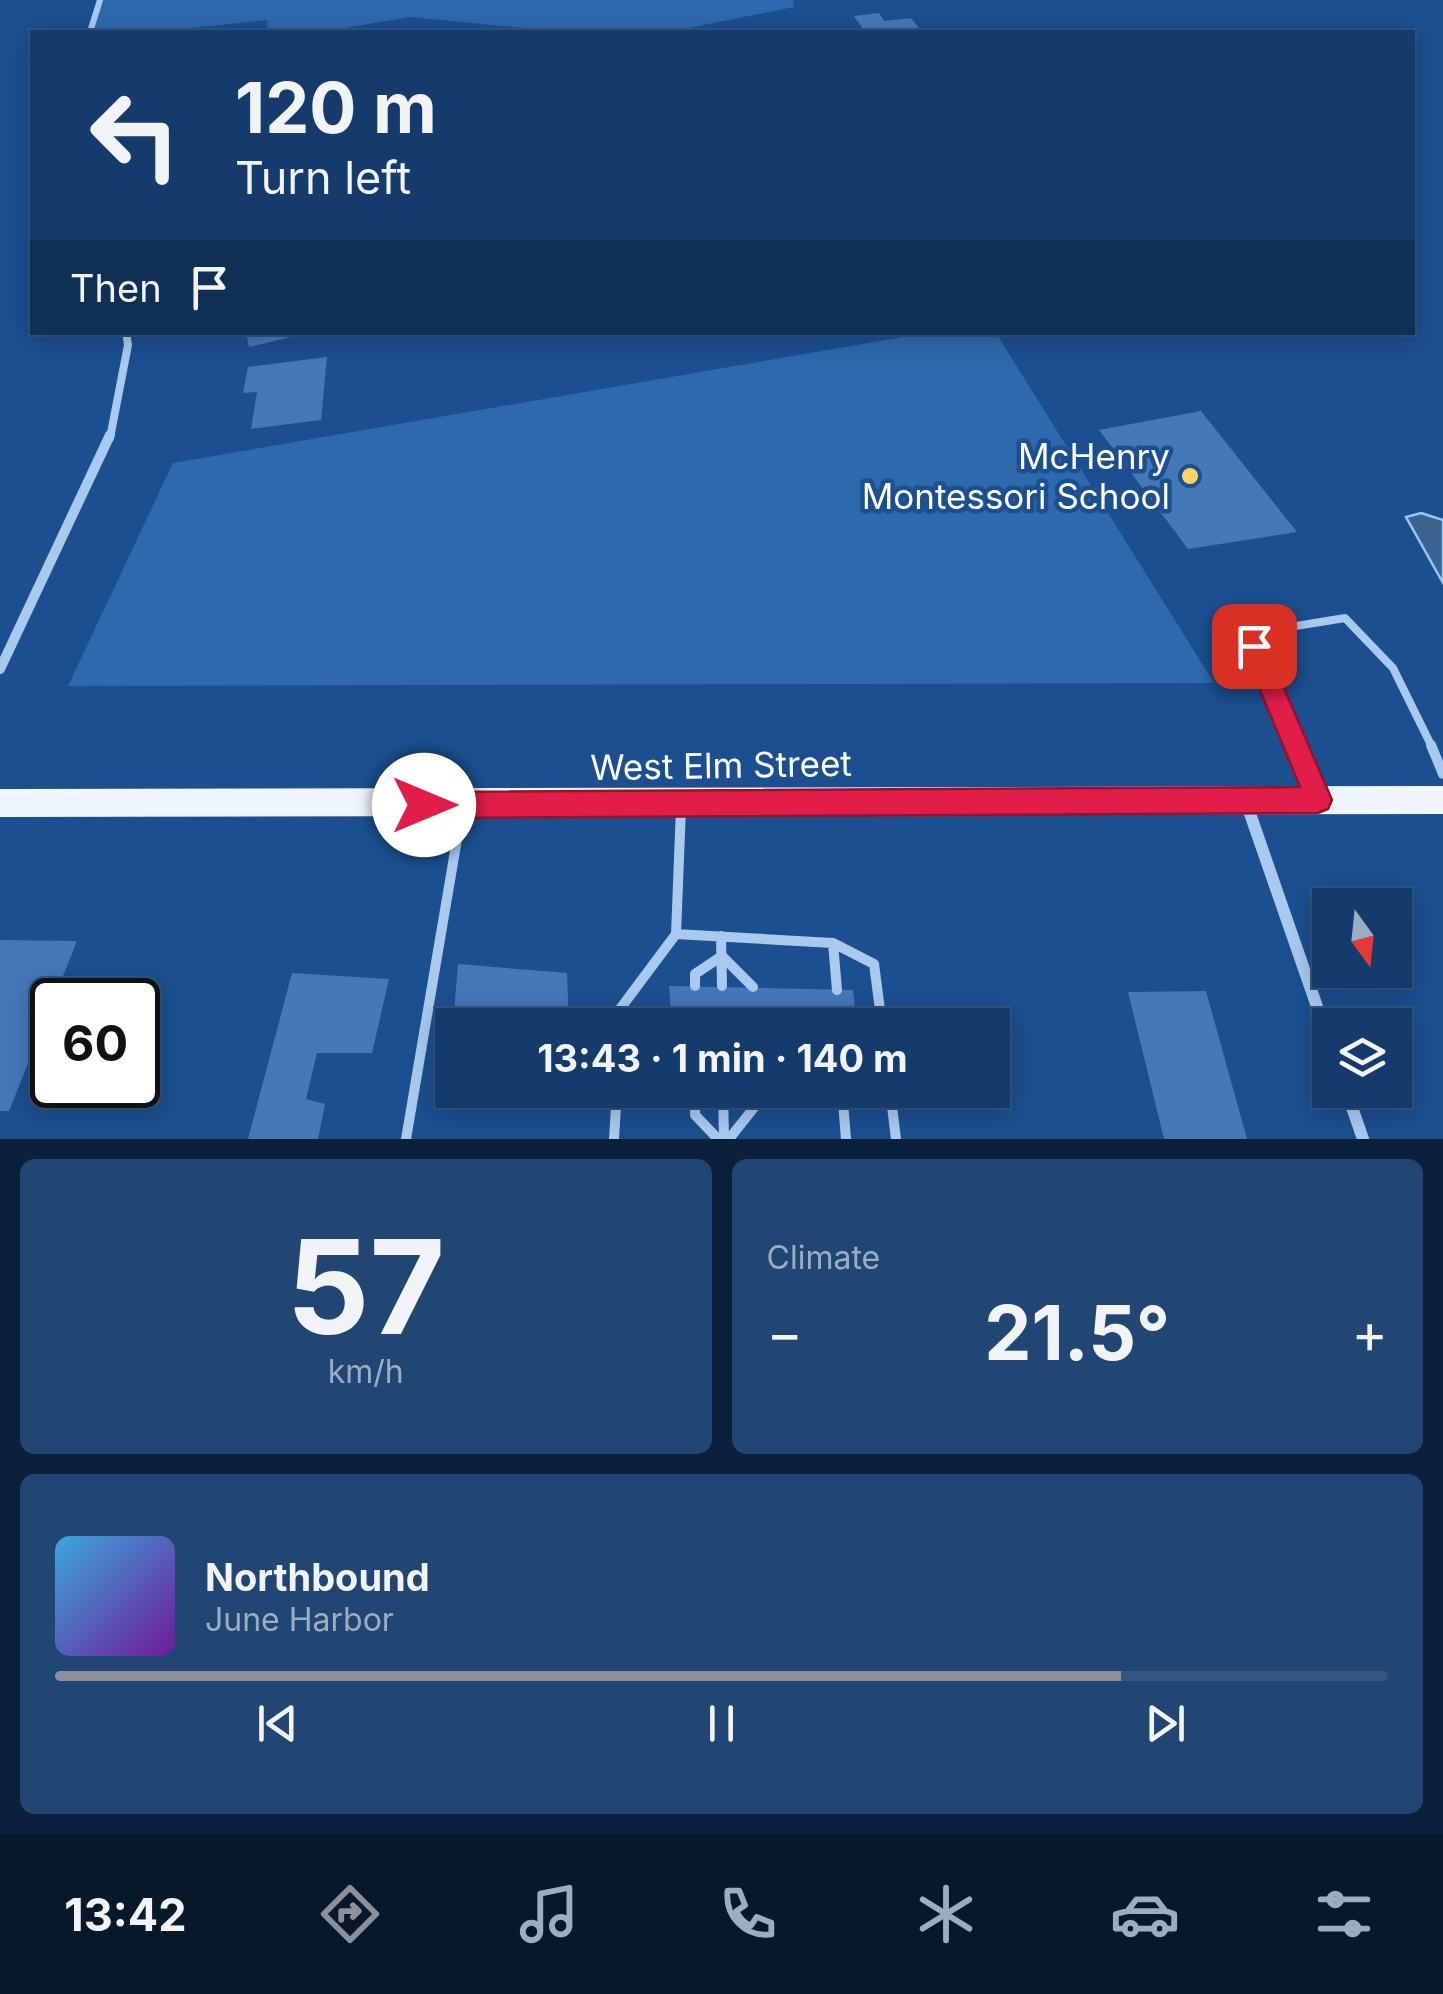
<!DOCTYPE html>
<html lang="en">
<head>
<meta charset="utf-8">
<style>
	:root { --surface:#143b6b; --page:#214673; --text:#f1f3f6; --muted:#9dadc1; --line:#33557e; --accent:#8c9099 }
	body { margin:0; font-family:Inter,sans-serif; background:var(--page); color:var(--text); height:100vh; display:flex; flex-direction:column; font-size:38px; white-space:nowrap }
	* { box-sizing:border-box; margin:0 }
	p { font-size:32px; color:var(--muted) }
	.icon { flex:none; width:55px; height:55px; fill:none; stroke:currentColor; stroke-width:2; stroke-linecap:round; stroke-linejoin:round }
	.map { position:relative; height:1139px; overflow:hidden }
	.panel { display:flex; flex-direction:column; gap:20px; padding:20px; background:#0b203b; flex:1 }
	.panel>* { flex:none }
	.banner { position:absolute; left:30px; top:30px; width:1385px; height:305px; border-radius:0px; box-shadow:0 5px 25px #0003,0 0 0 2px var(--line); background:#143b6b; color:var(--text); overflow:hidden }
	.needle { width:65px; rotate:165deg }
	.buttons { position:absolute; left:1312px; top:888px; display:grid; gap:20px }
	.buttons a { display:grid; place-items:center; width:100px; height:100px; border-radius:0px; background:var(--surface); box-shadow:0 5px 25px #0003,0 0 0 2px var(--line); font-size:50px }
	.speed { position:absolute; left:30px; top:978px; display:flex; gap:20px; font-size:50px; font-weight:700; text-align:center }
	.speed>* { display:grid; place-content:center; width:130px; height:130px; border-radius:50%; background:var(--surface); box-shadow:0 5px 25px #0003,0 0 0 2px var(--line); line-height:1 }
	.speed .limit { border:5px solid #111; border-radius:15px; background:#fff; color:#111 }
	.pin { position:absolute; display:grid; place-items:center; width:85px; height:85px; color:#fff; margin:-42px; border-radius:20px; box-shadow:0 5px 15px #0006 }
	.me { position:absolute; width:110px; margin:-55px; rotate:90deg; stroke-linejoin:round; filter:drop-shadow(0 0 8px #0008) }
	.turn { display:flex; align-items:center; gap:35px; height:210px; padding:0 40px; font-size:45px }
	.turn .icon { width:130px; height:130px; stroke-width:2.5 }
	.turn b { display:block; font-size:70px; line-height:85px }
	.then { display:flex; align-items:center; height:95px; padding:0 40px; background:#0003; gap:20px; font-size:38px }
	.big { font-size:75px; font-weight:700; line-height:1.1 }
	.panel .widget { flex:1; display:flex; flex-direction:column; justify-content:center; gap:15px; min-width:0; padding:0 35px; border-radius:15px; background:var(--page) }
	.panel .dial { align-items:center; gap:0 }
	.dial b { font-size:130px; line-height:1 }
	.song { display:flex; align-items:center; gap:30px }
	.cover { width:120px; height:120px; border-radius:15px; background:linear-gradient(135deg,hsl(200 70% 55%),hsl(280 70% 35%)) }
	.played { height:10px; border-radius:5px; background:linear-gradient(90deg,var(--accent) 80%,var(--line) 80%) }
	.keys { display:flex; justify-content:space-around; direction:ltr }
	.heat { display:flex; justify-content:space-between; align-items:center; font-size:55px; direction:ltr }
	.panel .tiles { flex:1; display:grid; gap:20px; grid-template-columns:1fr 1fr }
	.widget:last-child { grid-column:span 2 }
	.trip { position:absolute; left:435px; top:1008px; width:575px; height:100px; border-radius:0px; background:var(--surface); box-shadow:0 5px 25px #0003,0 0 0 2px var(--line); font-weight:700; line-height:100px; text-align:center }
	.tabs { display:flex; height:160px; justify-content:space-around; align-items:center; background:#08182b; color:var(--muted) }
	.tabs .icon { width:70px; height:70px }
	.tabs .selected { color:var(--accent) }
	.tabs b { font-size:45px; color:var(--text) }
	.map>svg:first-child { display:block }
	.green { fill:#2e69ad }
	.water { fill:#3c6290; stroke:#9cc4f0; stroke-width:2.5 }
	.building { fill:#4478b7 }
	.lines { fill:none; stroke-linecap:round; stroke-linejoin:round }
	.service-far1 { stroke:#a9c9ee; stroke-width:8 }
	.service { stroke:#a9c9ee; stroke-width:10 }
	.minor-far3 { stroke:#a9c9ee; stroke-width:6 }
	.minor-far2 { stroke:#a9c9ee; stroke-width:8 }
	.minor-far1 { stroke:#a9c9ee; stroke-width:10 }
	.minor { stroke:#a9c9ee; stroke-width:12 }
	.primary { fill:#f0f6ff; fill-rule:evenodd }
	.route { fill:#e11d48; stroke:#92132f; stroke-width:2.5 }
	.poi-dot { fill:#ffd166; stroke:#1b4f8f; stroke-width:4 }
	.labels { text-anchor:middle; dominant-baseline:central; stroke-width:9; stroke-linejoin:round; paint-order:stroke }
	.poi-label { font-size:35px; fill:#fff; stroke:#1b4f8f; text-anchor:end }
	.street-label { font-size:35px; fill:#fff; stroke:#1b4f8f }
</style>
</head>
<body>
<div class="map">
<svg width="1443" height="1139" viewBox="0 0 1443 1139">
	<rect width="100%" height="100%" fill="#1b4f8f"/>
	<path class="green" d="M100,0H793L794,7L668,32H565L410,17L320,32H268L267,20L150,32H90Z
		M932,332L996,333L1214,683L68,686L173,463Z"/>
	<path class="water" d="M1421,513L1443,520V583L1406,517Z"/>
	<path class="building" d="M879,13L884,21L911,18L922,32H865L854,16Z
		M246,332H303L304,334L249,347Z
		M327,357L321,420L251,429L257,392L243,393L248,367Z
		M1201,411L1297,532L1188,549L1099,430Z
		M0,940L77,941L9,1111H0Z
		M458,964L567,973L569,1025H453Z
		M292,973L389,979L372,1053H317L306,1099L325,1104L318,1139H248Z
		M669,986L853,990L857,1025H672Z
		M1206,991L1247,1139H1164L1128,992Z"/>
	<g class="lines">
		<path class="service-far1" d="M1296,747L1254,646L1265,631L1345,618L1393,668L1432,747"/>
		<path class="service" d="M1295,745L1315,792
			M1431,745L1443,774
			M676,934L681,808
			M721,936L722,986
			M833,943L837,990
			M695,986V974L722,956L753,987
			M620,1025V1009L676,934L833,943L874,964L882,1025
			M696,1090L695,1115L718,1139
			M723,1090L724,1139
			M842,1090L846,1139
			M890,1090L896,1139
			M406,1139L462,810
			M614,1139L617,1090
			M729,1139L756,1105V1090"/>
		<path class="minor-far3" d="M90,32L100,0"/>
		<path class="minor-far2" d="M110,438L128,345L126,332"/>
		<path class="minor-far1" d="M0,669L110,435"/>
		<path class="minor" d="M1247,805L1330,1044
			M1346,1090L1363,1139"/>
		<path class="primary" d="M1443,786V814L0,817V789Z"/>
	</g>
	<path class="route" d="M1254,636L1266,646L1332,800L1328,809L1318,813L424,818L414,814L411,805L414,796L424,792L1300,787L1242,646Z"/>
	<circle class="poi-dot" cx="1190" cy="476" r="10"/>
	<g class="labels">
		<g class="poi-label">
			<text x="1170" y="456">McHenry<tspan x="1170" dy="40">Montessori School</tspan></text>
		</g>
		<g class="street-label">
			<text transform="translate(721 765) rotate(-1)">West Elm Street</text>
		</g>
	</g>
</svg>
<div class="buttons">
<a><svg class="needle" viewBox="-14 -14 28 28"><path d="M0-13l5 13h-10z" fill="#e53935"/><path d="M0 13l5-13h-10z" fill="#9dadc1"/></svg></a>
<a><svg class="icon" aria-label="layers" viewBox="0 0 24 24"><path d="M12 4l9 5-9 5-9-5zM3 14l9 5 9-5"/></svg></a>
</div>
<div class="speed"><div class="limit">60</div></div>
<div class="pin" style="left:1254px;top:646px;background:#d93025"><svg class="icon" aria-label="arrive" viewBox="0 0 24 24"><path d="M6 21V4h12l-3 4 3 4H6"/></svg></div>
<svg class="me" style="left:424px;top:805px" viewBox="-20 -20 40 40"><circle r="19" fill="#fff"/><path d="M0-13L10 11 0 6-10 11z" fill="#e11d48"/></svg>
<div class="trip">13:43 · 1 min · 140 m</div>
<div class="banner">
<div class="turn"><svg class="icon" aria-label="left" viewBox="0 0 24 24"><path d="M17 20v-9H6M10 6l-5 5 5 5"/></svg><div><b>120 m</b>Turn left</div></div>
<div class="then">Then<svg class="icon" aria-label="arrive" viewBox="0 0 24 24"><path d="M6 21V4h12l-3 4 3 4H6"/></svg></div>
</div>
</div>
<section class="panel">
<div class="tiles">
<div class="widget dial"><b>57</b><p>km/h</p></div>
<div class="widget"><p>Climate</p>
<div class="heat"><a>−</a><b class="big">21.5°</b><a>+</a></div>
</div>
<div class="widget">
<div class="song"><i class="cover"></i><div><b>Northbound</b><p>June Harbor</p></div></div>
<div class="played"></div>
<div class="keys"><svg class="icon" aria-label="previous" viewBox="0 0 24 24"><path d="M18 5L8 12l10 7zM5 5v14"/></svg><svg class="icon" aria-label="pause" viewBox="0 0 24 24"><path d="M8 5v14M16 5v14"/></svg><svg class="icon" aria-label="next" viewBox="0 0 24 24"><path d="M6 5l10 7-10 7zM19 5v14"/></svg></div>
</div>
</div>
</section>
<nav class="tabs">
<b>13:42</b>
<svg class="icon selected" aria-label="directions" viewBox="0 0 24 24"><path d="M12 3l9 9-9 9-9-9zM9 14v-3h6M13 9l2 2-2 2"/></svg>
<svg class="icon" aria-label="music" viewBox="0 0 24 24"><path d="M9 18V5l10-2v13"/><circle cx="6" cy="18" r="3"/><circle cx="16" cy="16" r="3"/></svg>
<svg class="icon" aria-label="phone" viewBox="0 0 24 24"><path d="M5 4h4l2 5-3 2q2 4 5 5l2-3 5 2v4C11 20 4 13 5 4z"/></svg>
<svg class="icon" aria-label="climate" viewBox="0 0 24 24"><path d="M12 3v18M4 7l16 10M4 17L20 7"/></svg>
<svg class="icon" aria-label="car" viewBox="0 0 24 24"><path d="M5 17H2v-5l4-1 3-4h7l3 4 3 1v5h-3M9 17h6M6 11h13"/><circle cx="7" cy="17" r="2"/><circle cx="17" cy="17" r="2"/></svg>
<svg class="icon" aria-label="filters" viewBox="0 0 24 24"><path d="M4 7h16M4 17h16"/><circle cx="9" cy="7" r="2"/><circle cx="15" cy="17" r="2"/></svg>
</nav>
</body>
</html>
